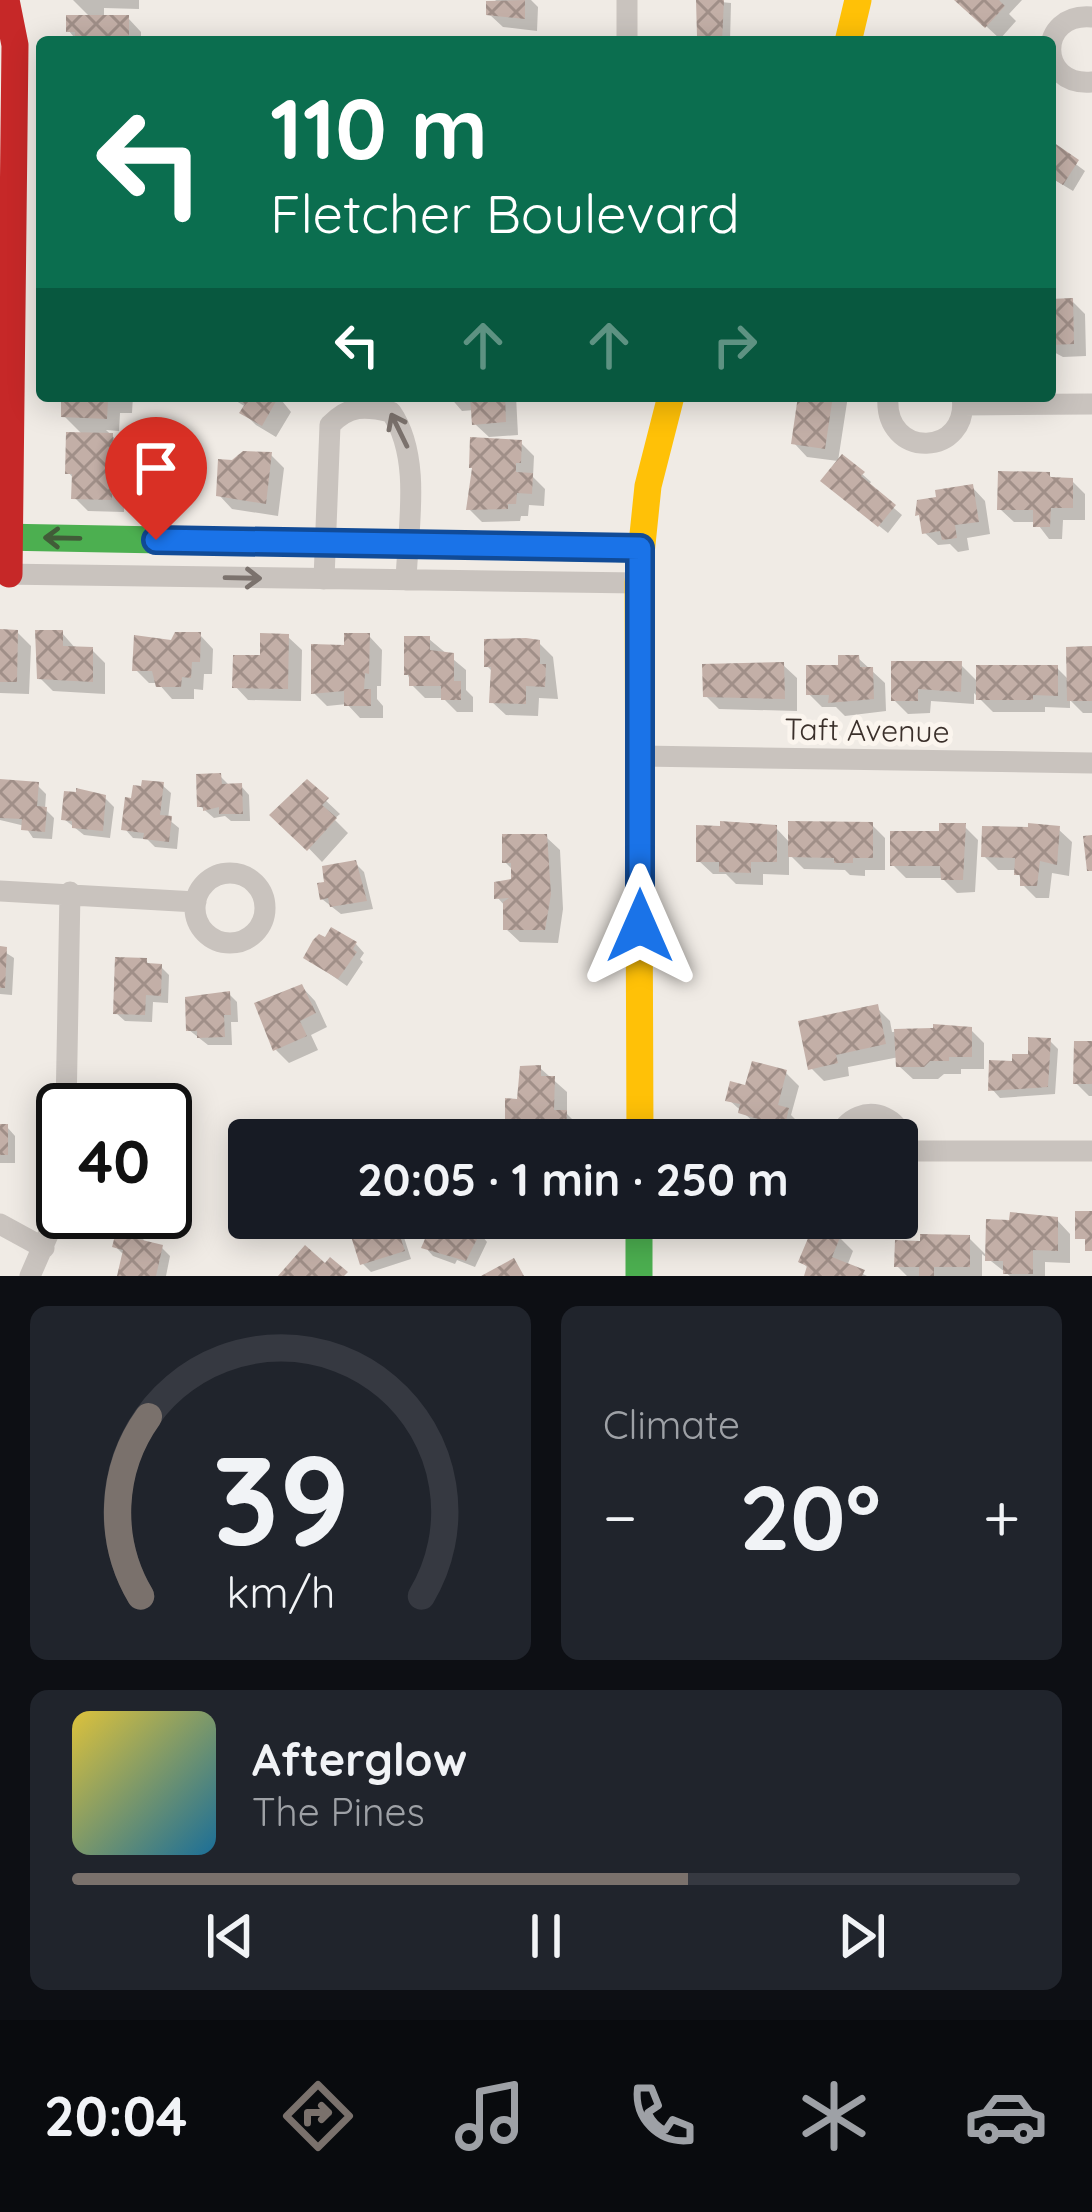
<!DOCTYPE html>
<html lang="en">
<head>
<meta charset="utf-8">
<style>
	:root { --surface:#171b24; --page:#20242c; --text:#f1f3f6; --muted:#9ea1a6; --line:#363941; --accent:#7a716c }
	body { margin:0; font-family:Quicksand,sans-serif; background:var(--page); color:var(--text); height:100vh; display:flex; flex-direction:column; font-size:45px; white-space:nowrap }
	* { box-sizing:border-box; margin:0 }
	p { font-size:39px; color:var(--muted) }
	.icon { flex:none; width:66px; height:66px; fill:none; stroke:currentColor; stroke-width:2; stroke-linecap:round; stroke-linejoin:round }
	.map { position:relative; height:1276px; overflow:hidden }
	.drawer { display:flex; flex-direction:column; gap:30px; padding:30px; background:#0d0f14; flex:1 }
	.drawer>* { flex:none }
	.hud { position:absolute; left:36px; top:36px; width:1020px; height:366px; border-radius:12px; box-shadow:0 6px 30px #0003; background:#0b6e4f; color:#fff; overflow:hidden }
	.speed { position:absolute; left:36px; top:1083px; display:flex; gap:24px; font-size:60px; font-weight:700; text-align:center }
	.speed>* { display:grid; place-content:center; width:156px; height:156px; border-radius:50%; background:var(--surface); box-shadow:0 6px 30px #0003; line-height:1 }
	.speed .limit { border:6px solid #111; border-radius:18px; background:#fff; color:#111 }
	.pin { position:absolute; display:grid; place-items:center; width:102px; height:102px; color:#fff; margin:-123px -51px; border-radius:50% 50% 50% 0; rotate:-45deg; box-shadow:0 0 12px #0007 }
	.pin .icon { rotate:45deg }
	.me { position:absolute; width:132px; margin:-66px; rotate:0deg; stroke-linejoin:round; filter:drop-shadow(0 0 9px #0008) }
	.turn { display:flex; align-items:center; gap:42px; height:252px; padding:0 36px; font-size:54px }
	.turn .icon { width:156px; height:156px; stroke-width:2.5 }
	.turn b { display:block; font-size:84px; line-height:102px }
	.lanes { display:flex; align-items:center; height:114px; padding:0 36px; background:#0003; justify-content:center; gap:60px; direction:ltr }
	.lanes .off { opacity:.35 }
	.big { font-size:90px; font-weight:800; line-height:1.1 }
	.drawer .tile { flex:1; display:flex; flex-direction:column; justify-content:center; gap:18px; min-width:0; padding:0 42px; border-radius:18px; background:var(--page) }
	.drawer .dial { align-items:center; gap:0 }
	.dial svg { height:312px; overflow:visible; fill:none; stroke:var(--line); stroke-width:7; stroke-linecap:round; text-anchor:middle }
	.dial text { fill:var(--text); stroke:none }
	.song { display:flex; align-items:center; gap:36px }
	.cover { width:144px; height:144px; border-radius:18px; background:linear-gradient(135deg,hsl(50 70% 55%),hsl(200 70% 35%)) }
	.played { height:12px; border-radius:6px; background:linear-gradient(90deg,var(--accent) 65%,var(--line) 65%) }
	.keys { display:flex; justify-content:space-around; direction:ltr }
	.heat { display:flex; justify-content:space-between; align-items:center; font-size:66px; direction:ltr }
	.drawer .tiles { flex:1; display:grid; gap:30px; grid-template-columns:1fr 1fr }
	.tile:last-child { grid-column:span 2 }
	.trip { position:absolute; left:228px; top:1119px; width:690px; height:120px; border-radius:12px; background:var(--surface); box-shadow:0 6px 30px #0003; font-weight:800; line-height:120px; text-align:center }
	.dock { display:flex; height:192px; justify-content:space-around; align-items:center; background:#090b0e; color:var(--muted) }
	.dock .icon { width:84px; height:84px }
	.dock .current { color:var(--accent) }
	.dock b { font-size:54px; color:var(--text) }
	.map>svg:first-child { display:block }
	.shadow { fill:#0003 }
	.building { fill:url(#building-cross-hatch) }
	.lines { fill:none; stroke-linecap:round; stroke-linejoin:round }
	.street { stroke:#c9c3be; stroke-width:21 }
	.fast { stroke:#4caf50; stroke-width:27 }
	.slow { stroke:#ffc107; stroke-width:27 }
	.jam { stroke:#c62828; stroke-width:27 }
	.oneway { stroke:#7b726d }
	.oneway2 { stroke:#415c38 }
	.route-casing { stroke:#114b97; stroke-width:30 }
	.route { stroke:#1a73e8; stroke-width:21 }
	.labels { text-anchor:middle; dominant-baseline:central; stroke-width:10; stroke-linejoin:round; paint-order:stroke }
	.street-label { font-size:30px; fill:#3b302b; stroke:#fbf5ee }
</style>
</head>
<body>
<div class="map">
<svg width="1092" height="1276" viewBox="0 0 1092 1276">
	<defs>
		<pattern id="building-cross-hatch" width="8" height="8" patternUnits="userSpaceOnUse" patternTransform="scale(3)"><rect width="8" height="8" fill="#c3afa7"/><path d="M0 0l8 8M0 8l8-8" fill="none" stroke="#a08f88"/></pattern>
	</defs>
	<rect width="100%" height="100%" fill="#f0ebe5"/>
	<path class="shadow" d="M73,0H139V9L104,8V18H128L141,32V42H78L69,31L91,18Z
		M495,0H531L538,7L537,31L503,27L489,14L500,4Z
		M699,0L731,3L730,42H693L700,39Z
		M958,0H1022L1009,14L1016,21L1000,39Z
		M1050,145L1085,171L1073,191L1050,177Z
		M1050,295L1057,302L1072,301L1085,314L1086,356L1063,357L1050,350Z
		M64,396H133L132,413H120L119,431L106,430L126,449L124,512L88,511L75,498V480L68,472L83,435L64,416Z
		M228,396H278L291,412L276,437L256,425L243,412L246,407Z
		M449,396H516L518,435L489,437L475,424L474,410L462,411Z
		M801,396H848L838,461L807,457L794,443Z
		M521,443L534,456L533,477L545,489L544,506L529,505L528,516H521L520,521L482,522L469,509Z
		M271,455L284,468L278,516L232,509L219,495Z
		M862,474L871,482L868,486L902,515L888,533L833,489Z
		M1049,475L1054,480L1072,481L1085,494V520H1063L1062,539H1049L1036,522H1014L1000,509Z
		M972,487L985,501L990,534L967,538L969,550L958,552L950,544L938,545L924,532Z
		M0,632H17L31,646L29,694L0,693Z
		M62,633L76,649L92,650L105,663V694L53,691L40,678Z
		M200,635L213,649L212,674H204L203,690L194,689V699H172L158,683H149L135,669Z
		M369,636L382,650L381,686H377V699L383,706V718H360L347,704L327,706L314,693L347,648Z
		M288,637L302,650L301,701L248,700L235,686Z
		M429,639L466,670V690L473,697V712H457L443,698H425L412,685L407,673Z
		M539,643L553,657L558,699L539,698L538,716L506,715L492,702L494,673L487,666Z
		M1092,649V713H1083L1070,700V708L1045,707V712H993L974,693V704L931,701L930,713L908,714L894,700L960,664L979,683L1057,668L1070,681Z
		M858,658L885,683L886,711L845,716L836,707H822L809,694Z
		M783,665L797,678V711L719,709L706,696Z
		M220,776L230,786H241L249,795L250,821H231L225,816L214,818L200,806Z
		M0,782L37,785L46,794L45,809L54,818L52,839L33,838L25,826L0,820Z
		M307,783L340,814L334,819L348,833L322,862L299,838Z
		M162,785L171,793L168,819L179,828L177,849L155,847L147,839L133,838L125,829Z
		M105,798L114,807L110,838L84,835L64,819Z
		M872,825L885,838V870H865V876L850,875L845,870L804,869L789,854V875L763,874V885L736,884L726,874H713L699,861L776,828L791,844Z
		M964,826L978,840L975,892L957,893L942,878H906L893,865L942,834Z
		M1058,829L1072,842L1069,876L1052,873L1049,898H1036L1023,885L1017,870H998L984,856Z
		M546,837L560,850L563,909L558,943L520,942L506,929V907L497,897L514,881V871L505,862Z
		M355,863L364,872L373,909L341,914L322,899Z
		M356,944L364,953L360,959L363,962L347,986L307,958Z
		M0,949L14,958L12,995L0,994Z
		M146,961L151,966L161,967L169,975L168,1003L153,1002L152,1022L125,1021L116,1013Z
		M302,987L315,1001L327,1027L311,1035L318,1050L289,1063L276,1050Z
		M229,994L237,1002L238,1022H231L232,1045H208L189,1030Z
		M877,1008L890,1021L892,1032L971,1030L984,1043V1069H961V1074H944L938,1079H913L899,1066V1057L848,1067L849,1076L824,1081L811,1068Z
		M1050,1041L1058,1049L1055,1094L1000,1098L992,1089L1015,1064L1031,1057Z
		M1092,1044V1096H1089L1076,1083Z
		M540,1068L567,1092V1114L579,1126V1140H516L508,1132L520,1102Z
		M786,1073L799,1086L791,1115L801,1125L797,1140L773,1139L729,1100Z
		M166,1103L174,1112V1124L181,1125L189,1133V1143L173,1142V1153H165V1110H136Z
		M7,1127L15,1136V1163H0V1128Z
		M165,1176L171,1181L172,1219L130,1214L165,1212Z
		M377,1218H395L399,1222L411,1259L371,1272L363,1264Z
		M448,1218H480L487,1227L483,1237L487,1242L475,1267L457,1260L455,1264L433,1256L425,1247L442,1233Z
		M756,1218H804L808,1230L781,1238L767,1222L762,1224Z
		M1057,1220L1070,1234V1263L1045,1262V1276H1010L982,1254V1276H907L897,1266L969,1238L988,1257Z
		M139,1232L146,1244L162,1248L170,1256L166,1276H120L125,1256L115,1246Z
		M840,1238L853,1251L847,1266L867,1276H807L809,1269L802,1262Z"/>
	<path class="building" d="M525,0V19L486,15V1Z
		M696,0H724L722,42H690V36H697Z
		M954,0H999L1005,6L985,28Z
		M66,15H129V42H75V32H66Z
		M1050,140L1079,160L1063,185L1050,177Z
		M1073,298L1074,344L1050,345V299Z
		M61,396H120V401H108L107,419L61,417Z
		M232,396H279L262,426L239,413L245,404Z
		M470,396H505L506,422L472,425Z
		M798,396H833L825,449L791,444Z
		M66,432L113,433L112,500L71,499L72,474H65Z
		M470,437L522,440L521,463H516V472L533,473L532,494L517,493L516,504H508V509L466,510L472,468H469Z
		M243,451L272,452L266,504L216,496L218,459L232,460Z
		M842,454L865,472L861,476L896,505L878,527L820,481Z
		M998,471L1050,472V477L1073,478V508H1051L1050,527H1033V510H997Z
		M973,484L979,522L955,525L957,538L942,540L940,531L922,534L919,515L915,516L917,500L936,497L935,490Z
		M0,629L18,630L17,682H0Z
		M35,630H63V646L93,647V682L37,679Z
		M175,632H201L200,662H192L191,678L182,677L181,687H156L152,671H132L134,635L171,640Z
		M260,633L289,634L288,689L232,688L233,655H260Z
		M344,633H370L369,674L365,673L364,689H371V706H344V691L311,694V644L344,645Z
		M404,636H430V650L454,653V681H461V700H441V686H409V675H404Z
		M526,638L540,640V664H546L545,687L526,686V704L489,703L491,667H484V639Z
		M1092,646V701H1067L1066,647Z
		M838,655H859L860,667H873L874,699L828,703L829,695H806V665H838Z
		M891,661H962L961,692L918,689V701H891Z
		M784,662L785,699L703,697L702,664Z
		M976,665H1058V696L1033,695V700H976Z
		M221,773L222,784L242,783L243,814H219V807L203,811V807H197L196,774Z
		M0,779L39,782L37,806L47,807L45,832L21,830L22,819L0,818Z
		M307,779L329,798L322,805L337,818L307,851L269,815Z
		M142,780L164,782L160,815L172,816L169,842L143,839L144,833L121,830L125,797L131,798L133,785L141,786Z
		M76,788L106,795L103,831L72,828V821L61,820L64,791L76,792Z
		M720,821L777,825V862H751V873L719,872V862H696V825L720,826Z
		M788,821L873,822V858H853V863H834V858L788,857Z
		M939,823H966L963,880H941L940,866H890V831H939Z
		M1028,823L1060,826L1057,865L1040,861L1037,886H1020V875H1014L1015,858L981,857L982,826L1028,827Z
		M502,834H547L551,894L545,930H503V902L509,898L494,899V882L511,879V863H502Z
		M1092,835V871H1087L1083,836Z
		M356,860L367,901L330,907L328,898L320,900L317,883L324,882L322,866Z
		M331,927L357,942L353,949L357,952L338,979L303,958L313,940L319,934L325,937Z
		M0,946L7,947L5,988H0Z
		M115,957L147,958V963L162,964L161,996L146,995L145,1015L113,1014Z
		M302,984L316,1013L300,1021L307,1036L273,1051L254,1003Z
		M230,991L231,1015H224L225,1037L197,1038V1031H186L185,997Z
		M878,1004L886,1044L836,1055L838,1063L808,1070L798,1021Z
		M933,1024L972,1027V1057H949V1061H930L924,1067H896L894,1029L933,1028Z
		M1028,1037L1051,1038L1048,1087L988,1091L989,1060L1012,1061V1054H1028Z
		M1074,1041H1092V1084H1073Z
		M752,1061L787,1070L778,1105L789,1108L783,1134L756,1127L758,1119L738,1113L740,1104L725,1101L730,1081L745,1085Z
		M541,1065V1076H555L554,1110H567L566,1138L505,1133V1098L517,1099L520,1066Z
		M134,1100H167V1110H133Z
		M165,1121L182,1122L181,1136L165,1135Z
		M0,1124H8V1155H0Z
		M1075,1211H1092V1251H1085V1239H1075Z
		M1010,1212L1058,1217V1251L1033,1250V1274H1003V1261H985L986,1219L1009,1220Z
		M370,1218H394L405,1251L360,1265L349,1230L372,1223Z
		M444,1218H480L475,1228L481,1231L466,1261L421,1248L431,1225L440,1229Z
		M118,1224L140,1229L138,1239L163,1245L156,1276H117L123,1250L112,1247Z
		M814,1224L841,1235L832,1257L865,1270L862,1276H804L807,1266L798,1262Z
		M920,1234L970,1235V1267H934V1276H919V1267H894L895,1240L920,1241Z
		M305,1245L325,1263L330,1257L348,1272L344,1276H278Z
		M514,1258L524,1276H481Z"/>
	<g class="lines">
		<path class="street" d="M627,0V42
			M1092,17C1037,12 1037,87 1092,82
			M888,396C883,461 971,457 962,396
			M963,405L1092,404
			M0,574L638,583
			M324,579L330,425C349,405 365,406 391,412C422,457 408,527 406,580
			M641,756L1092,763
			M195 908a35 35 0 1 1 70 0a35 35 0 1 1-70 0Z
			M0,891L196,902
			M66,1110L70,892
			M837,1140C858,1090 923,1121 897,1167
			M904,1151H1092
			M0,1224L44,1248
			M30,1276L57,1214L63,1176"/>
		<path class="fast" d="M0,537L641,549
			M639,1218V1276"/>
		<path class="slow" d="M848,42L858,0
			M640,1140L638,583L648,486L671,396"/>
		<path class="jam" d="M6,0L15,45L9,574"/>
	</g>
	<defs><path id="oneway-shaft" d="M-6 0H5M1.5-3L5.5 0L1.5 3" fill="none" stroke-width="1.6" stroke-linecap="round" stroke-linejoin="round" transform="scale(3)"/></defs>
	<g class="oneway">
		<use href="#oneway-shaft" transform="translate(399 430) rotate(-116)"/>
		<use href="#oneway-shaft" transform="translate(243 578) rotate(1)"/>
	</g>
	<use class="oneway2" href="#oneway-shaft" transform="translate(62 538) rotate(-179)"/>
	<g class="lines">
		<g class="route-casing">
			<path id="route" d="M156,540L640,548V926"/>
		</g>
		<use href="#route" class="route"/>
	</g>
	<g class="labels">
		<g class="street-label">
			<text transform="translate(867 730) rotate(1)">Taft Avenue</text>
		</g>
	</g>
</svg>
<div class="speed"><div class="limit">40</div></div>
<div class="pin" style="left:156px;top:540px;background:#d93025"><svg class="icon" aria-label="arrive" viewBox="0 0 24 24"><path d="M6 21V4h12l-3 4 3 4H6"/></svg></div>
<svg class="me" style="left:640px;top:926px" viewBox="-20 -20 40 40"><path d="M0-17L14 15 0 8-14 15z" fill="#1a73e8" stroke="#fff" stroke-width="4"/></svg>
<div class="trip">20:05 · 1 min · 250 m</div>
<div class="hud">
<div class="turn"><svg class="icon" aria-label="left" viewBox="0 0 24 24"><path d="M17 20v-9H6M10 6l-5 5 5 5"/></svg><div><b>110 m</b>Fletcher Boulevard</div></div>
<div class="lanes"><svg class="icon" aria-label="left" viewBox="0 0 24 24"><path d="M17 20v-9H6M10 6l-5 5 5 5"/></svg><svg class="icon off" aria-label="ahead" viewBox="0 0 24 24"><path d="M12 20V5M6 11l6-6 6 6"/></svg><svg class="icon off" aria-label="ahead" viewBox="0 0 24 24"><path d="M12 20V5M6 11l6-6 6 6"/></svg><svg class="icon off" aria-label="right" viewBox="0 0 24 24"><path d="M7 20v-9h11M14 6l5 5-5 5"/></svg></div>
</div>
</div>
<section class="drawer">
<div class="tiles">
<div class="tile dial"><svg viewBox="0 0 100 80">
<path d="M14 69A42 42 0 1 1 86 69"/>
<path d="M14 69A42 42 0 0 1 16 23" stroke="#7a716c"/>
<text x="50" y="56" font-size="32" font-weight="700">39</text>
<text x="50" y="72" font-size="11">km/h</text>
</svg></div>
<div class="tile"><p>Climate</p>
<div class="heat"><a>−</a><b class="big">20°</b><a>+</a></div>
</div>
<div class="tile">
<div class="song"><i class="cover"></i><div><b>Afterglow</b><p>The Pines</p></div></div>
<div class="played"></div>
<div class="keys"><svg class="icon" aria-label="previous" viewBox="0 0 24 24"><path d="M18 5L8 12l10 7zM5 5v14"/></svg><svg class="icon" aria-label="pause" viewBox="0 0 24 24"><path d="M8 5v14M16 5v14"/></svg><svg class="icon" aria-label="next" viewBox="0 0 24 24"><path d="M6 5l10 7-10 7zM19 5v14"/></svg></div>
</div>
</div>
</section>
<nav class="dock">
<b>20:04</b>
<svg class="icon current" aria-label="directions" viewBox="0 0 24 24"><path d="M12 3l9 9-9 9-9-9zM9 14v-3h6M13 9l2 2-2 2"/></svg>
<svg class="icon" aria-label="music" viewBox="0 0 24 24"><path d="M9 18V5l10-2v13"/><circle cx="6" cy="18" r="3"/><circle cx="16" cy="16" r="3"/></svg>
<svg class="icon" aria-label="phone" viewBox="0 0 24 24"><path d="M5 4h4l2 5-3 2q2 4 5 5l2-3 5 2v4C11 20 4 13 5 4z"/></svg>
<svg class="icon" aria-label="climate" viewBox="0 0 24 24"><path d="M12 3v18M4 7l16 10M4 17L20 7"/></svg>
<svg class="icon" aria-label="car" viewBox="0 0 24 24"><path d="M5 17H2v-5l4-1 3-4h7l3 4 3 1v5h-3M9 17h6M6 11h13"/><circle cx="7" cy="17" r="2"/><circle cx="17" cy="17" r="2"/></svg>
</nav>
</body>
</html>
